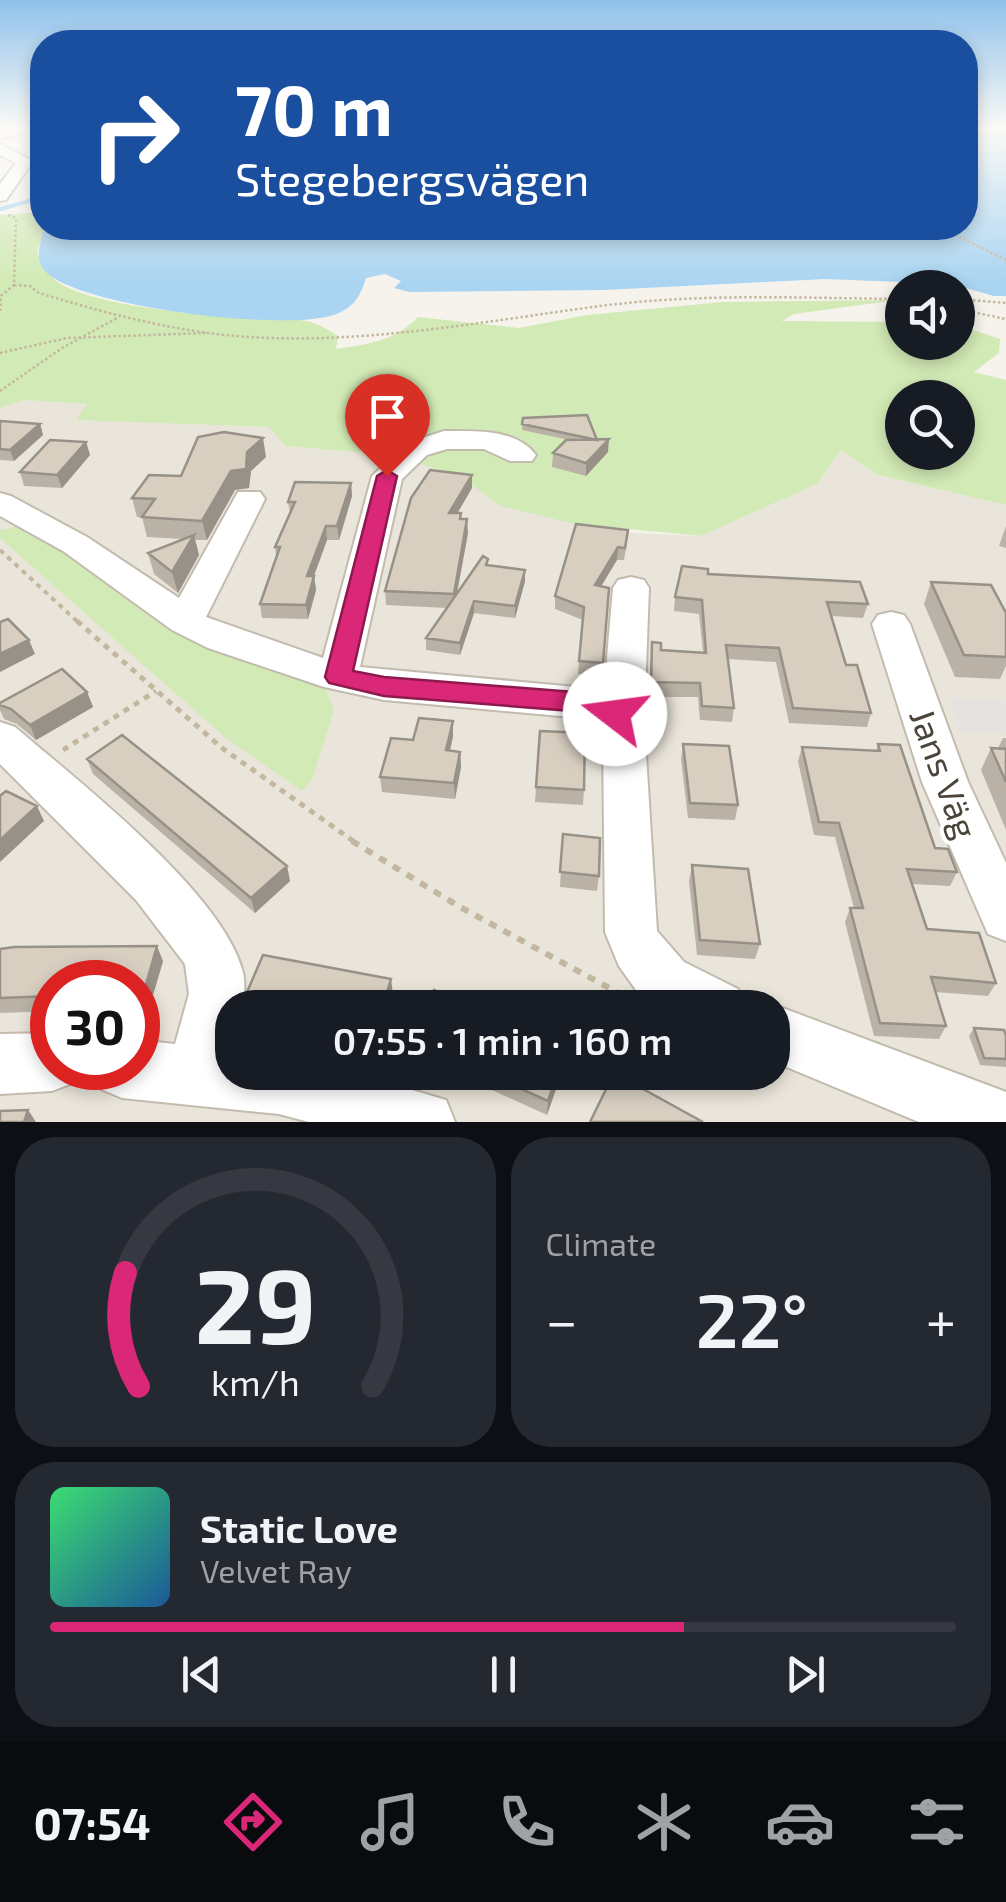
<!DOCTYPE html>
<html lang="en">
<head>
<meta charset="utf-8">
<style>
	:root { --surface:#171b24; --page:#242831; --text:#f1f3f6; --muted:#9ea1a6; --line:#363941; --accent:#db2777 }
	body { margin:0; font-family:"Exo 2",sans-serif; background:var(--page); color:var(--text); height:100vh; display:flex; flex-direction:column; font-size:38px; white-space:nowrap }
	* { box-sizing:border-box; margin:0 }
	p { font-size:32px; color:var(--muted) }
	.icon { flex:none; width:55px; height:55px; fill:none; stroke:currentColor; stroke-width:2; stroke-linecap:round; stroke-linejoin:round }
	.map { position:relative; height:1122px; overflow:hidden }
	.panel { display:flex; flex-direction:column; gap:15px; padding:15px; background:#0d0f14; flex:1 }
	.panel>* { flex:none }
	.hud { position:absolute; left:30px; top:30px; width:948px; height:210px; border-radius:40px; box-shadow:0 5px 15px #0003; background:#1a4fa0; color:#fff; overflow:hidden }
	.buttons { position:absolute; left:885px; top:270px; display:grid; gap:20px }
	.buttons a { display:grid; place-items:center; width:90px; height:90px; border-radius:50%; background:var(--surface); box-shadow:0 5px 15px #0003; font-size:50px }
	.speed { position:absolute; left:30px; top:960px; display:flex; gap:20px; font-size:50px; font-weight:700; text-align:center }
	.speed>* { display:grid; place-content:center; width:130px; height:130px; border-radius:50%; background:var(--surface); box-shadow:0 5px 15px #0003; line-height:1 }
	.speed .limit { border:15px solid #d22; background:#fff; color:#111 }
	.pin { position:absolute; display:grid; place-items:center; width:85px; height:85px; color:#fff; margin:-102px -42px; border-radius:50% 50% 50% 0; rotate:-45deg; box-shadow:0 0 10px #0007 }
	.pin .icon { rotate:45deg }
	.me { position:absolute; width:110px; margin:-55px; rotate:285deg; stroke-linejoin:round; filter:drop-shadow(0 0 8px #0008) }
	.turn { display:flex; align-items:center; gap:35px; height:210px; padding:0 40px; font-size:45px }
	.turn .icon { width:130px; height:130px; stroke-width:2.5 }
	.turn b { display:block; font-size:70px; line-height:85px }
	.big { font-size:75px; font-weight:600; line-height:1.1 }
	.panel .widget { flex:1; display:flex; flex-direction:column; justify-content:center; gap:15px; min-width:0; padding:0 35px; border-radius:40px; background:var(--page) }
	.panel .dial { align-items:center; gap:0 }
	.dial svg { height:260px; overflow:visible; fill:none; stroke:var(--line); stroke-width:7; stroke-linecap:round; text-anchor:middle }
	.dial text { fill:var(--text); stroke:none }
	.song { display:flex; align-items:center; gap:30px }
	.cover { width:120px; height:120px; border-radius:15px; background:linear-gradient(135deg,hsl(140 70% 55%),hsl(210 70% 35%)) }
	.played { height:10px; border-radius:5px; background:linear-gradient(90deg,var(--accent) 70%,var(--line) 70%) }
	.keys { display:flex; justify-content:space-around; direction:ltr }
	.heat { display:flex; justify-content:space-between; align-items:center; font-size:55px; direction:ltr }
	.panel .tiles { flex:1; display:grid; gap:15px; grid-template-columns:1fr 1fr }
	.widget:last-child { grid-column:span 2 }
	.trip { position:absolute; left:215px; top:990px; width:575px; height:100px; border-radius:40px; background:var(--surface); box-shadow:0 5px 15px #0003; font-weight:600; line-height:100px; text-align:center }
	.menu { display:flex; height:160px; justify-content:space-around; align-items:center; background:#090b0e; color:var(--muted) }
	.menu .icon { width:70px; height:70px }
	.menu .active { color:var(--accent) }
	.menu b { font-size:45px; color:var(--text) }
	.map>svg:first-child { display:block }
	.residential { fill:#eae5da; fill-rule:evenodd }
	.green { fill:#d2eab5; fill-rule:evenodd }
	.parking { fill:#e5e3e0 }
	.water { fill:#a9d4f2 }
	.lines { fill:none; stroke-linecap:round; stroke-linejoin:round }
	.stream { stroke:#a9d4f2; stroke-width:4 }
	.minor-casing { stroke:#c2bbae; stroke-width:4 }
	.path-far3 { stroke:#c4b79f; stroke-width:2.5; stroke-dasharray:2.5 2.5; stroke-linecap:butt }
	.path-far2 { stroke:#c4b79f; stroke-width:4; stroke-dasharray:5 5; stroke-linecap:butt }
	.path-far1 { stroke:#c4b79f; stroke-width:5; stroke-dasharray:6 6; stroke-linecap:butt }
	.path { stroke:#c4b79f; stroke-width:6; stroke-dasharray:8 8; stroke-linecap:butt }
	.minor { fill:#fff; fill-rule:evenodd }
	.wall { fill:#bab2a6 }
	.shaded-wall { fill:#979187 }
	.building { fill:#d8cfc1; stroke:#979187; stroke-width:2.5 }
	.route { fill:#db2777; stroke:#8e194d; stroke-width:2.5 }
	.labels { text-anchor:middle; dominant-baseline:central; stroke-width:8; stroke-linejoin:round; paint-order:stroke }
	.near-street-label { font-size:35px; fill:#4b4439; stroke:#fff }
</style>
</head>
<body>
<div class="map">
<svg width="1006" height="1122" viewBox="0 0 1006 1122">
	<rect width="100%" height="100%" fill="#f6f3ec"/>
	<path class="residential" d="M23,400L88,404L77,419L269,427L287,446L390,455L459,476L575,524L634,533L701,536L817,484L841,450L878,475L1006,505V1122H0V408ZM52,982H138V1068H52ZM232,1008H772V1072H232Z"/>
	<path class="green" d="M41,212L44,229L37,253C42,261 48,272 54,279C82,306 216,317 258,319C297,322 304,313 338,336L336,349C368,344 394,342 418,317L519,328L587,315L723,302L898,300L794,314L782,321L902,322V342H958V325L1000,339L999,353L974,372L1006,380V505L878,475L841,450L817,484L701,536L575,524L501,506L459,476L390,455L286,446L269,427L76,420L87,404L23,400L0,408V215ZM902,398H958V452H902Z
		M28,525L324,684L334,710L313,777L302,791L227,739L0,538V530Z"/>
	<path class="parking" d="M949,698L1006,702V734L961,731Z"/>
	<path class="water" d="M965,128H1006V296H994L951,284L825,279L604,290L409,292L394,288L401,281L385,274L366,278C361,294 356,305 339,313C296,334 77,307 45,271C33,257 42,243 43,228H965Z"/>
	<g class="lines">
		<path class="stream" d="M1,209L36,199"/>
		<g class="minor-casing">
			<path id="minor" d="M13,128H40L0,139V131Z
				M0,144L33,161L6,200L0,201V184L16,163L0,155Z
				M444,431C474,431 516,428 536,455L532,461H510L484,449H447L427,455L402,479L360,667L587,688L604,693L613,588L618,580L631,577L644,580L649,588L644,722L657,931L684,962L738,989L746,1008H659L636,990L619,966L605,932L603,736L600,725L582,718L384,700L324,687L208,648L172,630L63,551L0,516V493L11,496L87,537L179,598L238,492H260L265,499L206,617L323,658L372,476L407,443Z
				M891,612L904,615L910,624L968,782L1006,863V941L988,934L922,782L872,624L878,615Z
				M0,722L15,727C78,781 220,891 242,969C246,981 244,995 243,1008H232V1072H351L446,1100L455,1122H309L279,1114L122,1098L101,1089L93,1068H138V1040L175,1044L189,994L185,964L136,900L0,764Z
				M772,1004L1006,1092V1122H919L772,1061V1008H762Z
				M52,1033V1068H79L73,1083L52,1091L0,1094V1034Z"/>
		</g>
		<path class="path-far3" d="M941,228L1006,260
			M14,285L30,286L39,293C95,310 150,325 208,333C338,350 471,323 600,306C699,293 802,298 902,299
			M958,299L1006,303
			M958,309L1006,319
			M0,311L1,296L14,285L16,218L6,214
			M0,353L67,338L206,333
			M0,391L62,348L119,317"/>
		<path class="path-far2" d="M0,550L80,624"/>
		<path class="path-far1" d="M77,621L222,748L356,843
			M63,750L156,691"/>
		<path class="path" d="M352,841L460,907L624,996"/>
		<use href="#minor" class="minor"/>
	</g>
	<path class="wall" d="M523,418L596,439L608,452L586,476L552,467L553,453L569,440L522,430Z
		M0,421L40,424L43,435L14,461L0,460Z
		M86,442L90,455L62,488L24,486L20,472Z
		M266,457L251,471L249,488L235,490L207,540H195L199,555L178,593L154,574L148,553L183,539L147,537L142,517H137L132,498Z
		M351,483L352,496L339,540H327L314,576L316,590L308,619L262,618L260,604L276,556L275,547L290,512L288,502Z
		M472,488L457,513H461V519L468,533L457,594L488,559V565L525,581L515,618L474,613L460,655L426,650V638L447,608L386,605L385,591Z
		M1006,526V548L999,546Z
		M627,542L624,560H617L601,586L609,588L602,676L578,674L583,620L555,609V596Z
		M708,574L868,604L863,618L832,616L846,665L871,713L867,727L789,723L776,662L728,659L734,708L732,722L700,720L698,697H649L652,642L661,650L703,652L699,614L674,611L675,597Z
		M931,582L1006,613V666L1000,679L955,677L924,604Z
		M87,692L93,707L36,740L17,724L4,719L0,710V703Z
		M453,721V736L450,750L460,752L461,767L455,799L382,792L380,777L413,740Z
		M540,731L584,790L583,805L535,802Z
		M1003,738H1006V830L981,770L991,748H998Z
		M683,744L738,805L735,820L688,818L681,759Z
		M878,744L935,848L957,872L950,886L912,884L927,929L996,983L988,996L935,992L946,1026L939,1039L874,1036L845,922L850,908H854L835,837L814,835L798,761L802,747L876,751Z
		M87,759L287,866L290,881L255,913L93,774Z
		M563,834L599,876L597,891L560,887Z
		M692,865L760,944L755,959L697,955L689,881Z
		M0,949L163,961L148,1012L138,1013V982H52V1011L0,1013Z
		M974,1028L1006,1035V1067L980,1065L969,1036Z
		M452,1072H562L547,1115Z"/>
	<path class="shaded-wall" d="M40,424L43,435L14,461L10,450Z
		M263,438L266,457L251,471L249,488L235,490L207,540L202,521L231,471L247,452Z
		M609,439L608,452L586,476V463Z
		M86,442L90,455L62,488L57,475Z
		M472,475V488L450,526L449,513Z
		M351,483L352,496L339,540L337,526Z
		M467,519L468,533L454,608V594Z
		M326,526L327,540L309,589L307,576Z
		M194,535L199,555L178,593L172,572Z
		M618,547L617,560L594,598L595,585Z
		M525,570V581L515,618V606Z
		M314,576L316,590L308,619L306,605Z
		M474,601V613L460,655V643Z
		M29,640L35,654L0,672V654Z
		M87,692L93,707L36,740L30,725Z
		M453,721V736L447,765L446,750Z
		M460,752L461,767L455,799L454,783Z
		M37,806L44,821L0,862V840Z
		M287,866L290,881L255,913L251,898Z
		M157,946L163,961L148,1012L142,998Z
		M391,979L393,994L389,1008H382Z
		M558,1072H562L547,1115L548,1101Z
		M28,1110L36,1122H24Z"/>
	<path class="building" d="M587,415L597,440L522,424L523,418Z
		M0,421L40,424L10,450L0,449Z
		M224,432L263,438L247,452L246,469L231,471L202,521L142,517L155,499L132,498L149,475L181,476L198,437Z
		M609,439L586,463L553,453L566,440Z
		M50,440L86,442L57,475L20,472Z
		M430,470L472,475L449,513H461L460,519H467L454,594L385,591L411,498Z
		M295,482L351,483L337,526H326L307,576H314L306,605L260,604L280,547H275L295,502H288Z
		M576,524L628,530L625,548L618,547L595,585L609,588L603,663L579,661L584,607L555,596Z
		M194,535L172,572L148,553Z
		M483,556L488,559L486,565L525,570L515,606L474,601L460,643L426,638Z
		M682,566L708,569V574L860,582L868,604L827,602L846,665H857L871,713L793,708L779,648L726,645L734,708L702,706L700,683L651,682L652,642L661,643V650L706,653L702,600L675,597Z
		M931,582L991,585L1006,613V657L964,655Z
		M8,619L29,640L0,654V622Z
		M62,669L87,692L30,725L11,709L0,705V703Z
		M419,718L453,721L446,750L460,752L454,783L380,777L391,738L413,740Z
		M540,731L585,733L584,790L536,787Z
		M122,735L287,866L251,898L87,759Z
		M683,744L729,746L738,805L690,803Z
		M878,744L900,745L935,848L948,849L957,872L907,869L927,929L979,933L996,983L931,977L946,1026L880,1023L850,908H863L839,823L819,822L802,747L880,751Z
		M991,748L1006,749V782Z
		M6,791L37,806L0,840V796Z
		M563,834L600,838L599,876L560,872Z
		M692,865L748,869L760,944L700,940Z
		M157,946L142,998H138V982H52V996L0,998V949L14,947Z
		M263,955L391,979L382,1008L241,1006Z
		M434,990L474,1008H425Z
		M974,1028L1004,1030L1006,1035V1059L984,1058Z
		M484,1072H558L548,1101Z
		M614,1073L703,1122H590Z
		M28,1110L24,1122H0V1111Z"/>
	<linearGradient id="sky" x2="0" y2="1"><stop stop-color="#8fc1ec"/><stop offset="0.45" stop-color="#fbfaf6"/><stop offset="1" stop-color="#fbfaf6" stop-opacity="0"/></linearGradient>
	<rect width="1006" height="285" fill="url(#sky)"/>
	<path class="route" d="M387,470L397,476L353,671L384,677L587,693L625,706L629,714L625,721L615,723L584,712L384,696L329,683L325,677L377,476Z"/>
	<g class="labels">
		<g class="near-street-label">
			<text transform="translate(945 773) rotate(70)">Jans Väg</text>
		</g>
	</g>
</svg>
<div class="buttons">
<a><svg class="icon" aria-label="sound" viewBox="0 0 24 24"><path d="M4 9h4l5-4v14l-5-4H4zM17 9q2 3 0 6"/></svg></a>
<a><svg class="icon" aria-label="search" viewBox="0 0 24 24"><circle cx="10" cy="10" r="6"/><path d="M15 15l6 6"/></svg></a>
</div>
<div class="speed"><div class="limit">30</div></div>
<div class="pin" style="left:387px;top:476px;background:#d93025"><svg class="icon" aria-label="arrive" viewBox="0 0 24 24"><path d="M6 21V4h12l-3 4 3 4H6"/></svg></div>
<svg class="me" style="left:615px;top:714px" viewBox="-20 -20 40 40"><circle r="19" fill="#fff"/><path d="M0-13L10 11 0 6-10 11z" fill="#db2777"/></svg>
<div class="trip">07:55 · 1 min · 160 m</div>
<div class="hud">
<div class="turn"><svg class="icon" aria-label="right" viewBox="0 0 24 24"><path d="M7 20v-9h11M14 6l5 5-5 5"/></svg><div><b>70 m</b>Stegebergsvägen</div></div>
</div>
</div>
<section class="panel">
<div class="tiles">
<div class="widget dial"><svg viewBox="0 0 100 80">
<path d="M14 69A42 42 0 1 1 86 69"/>
<path d="M14 69A42 42 0 0 1 10 34" stroke="#db2777"/>
<text x="50" y="56" font-size="32" font-weight="700">29</text>
<text x="50" y="72" font-size="11">km/h</text>
</svg></div>
<div class="widget"><p>Climate</p>
<div class="heat"><a>−</a><b class="big">22°</b><a>+</a></div>
</div>
<div class="widget">
<div class="song"><i class="cover"></i><div><b>Static Love</b><p>Velvet Ray</p></div></div>
<div class="played"></div>
<div class="keys"><svg class="icon" aria-label="previous" viewBox="0 0 24 24"><path d="M18 5L8 12l10 7zM5 5v14"/></svg><svg class="icon" aria-label="pause" viewBox="0 0 24 24"><path d="M8 5v14M16 5v14"/></svg><svg class="icon" aria-label="next" viewBox="0 0 24 24"><path d="M6 5l10 7-10 7zM19 5v14"/></svg></div>
</div>
</div>
</section>
<nav class="menu">
<b>07:54</b>
<svg class="icon active" aria-label="directions" viewBox="0 0 24 24"><path d="M12 3l9 9-9 9-9-9zM9 14v-3h6M13 9l2 2-2 2"/></svg>
<svg class="icon" aria-label="music" viewBox="0 0 24 24"><path d="M9 18V5l10-2v13"/><circle cx="6" cy="18" r="3"/><circle cx="16" cy="16" r="3"/></svg>
<svg class="icon" aria-label="phone" viewBox="0 0 24 24"><path d="M5 4h4l2 5-3 2q2 4 5 5l2-3 5 2v4C11 20 4 13 5 4z"/></svg>
<svg class="icon" aria-label="climate" viewBox="0 0 24 24"><path d="M12 3v18M4 7l16 10M4 17L20 7"/></svg>
<svg class="icon" aria-label="car" viewBox="0 0 24 24"><path d="M5 17H2v-5l4-1 3-4h7l3 4 3 1v5h-3M9 17h6M6 11h13"/><circle cx="7" cy="17" r="2"/><circle cx="17" cy="17" r="2"/></svg>
<svg class="icon" aria-label="filters" viewBox="0 0 24 24"><path d="M4 7h16M4 17h16"/><circle cx="9" cy="7" r="2"/><circle cx="15" cy="17" r="2"/></svg>
</nav>
</body>
</html>
